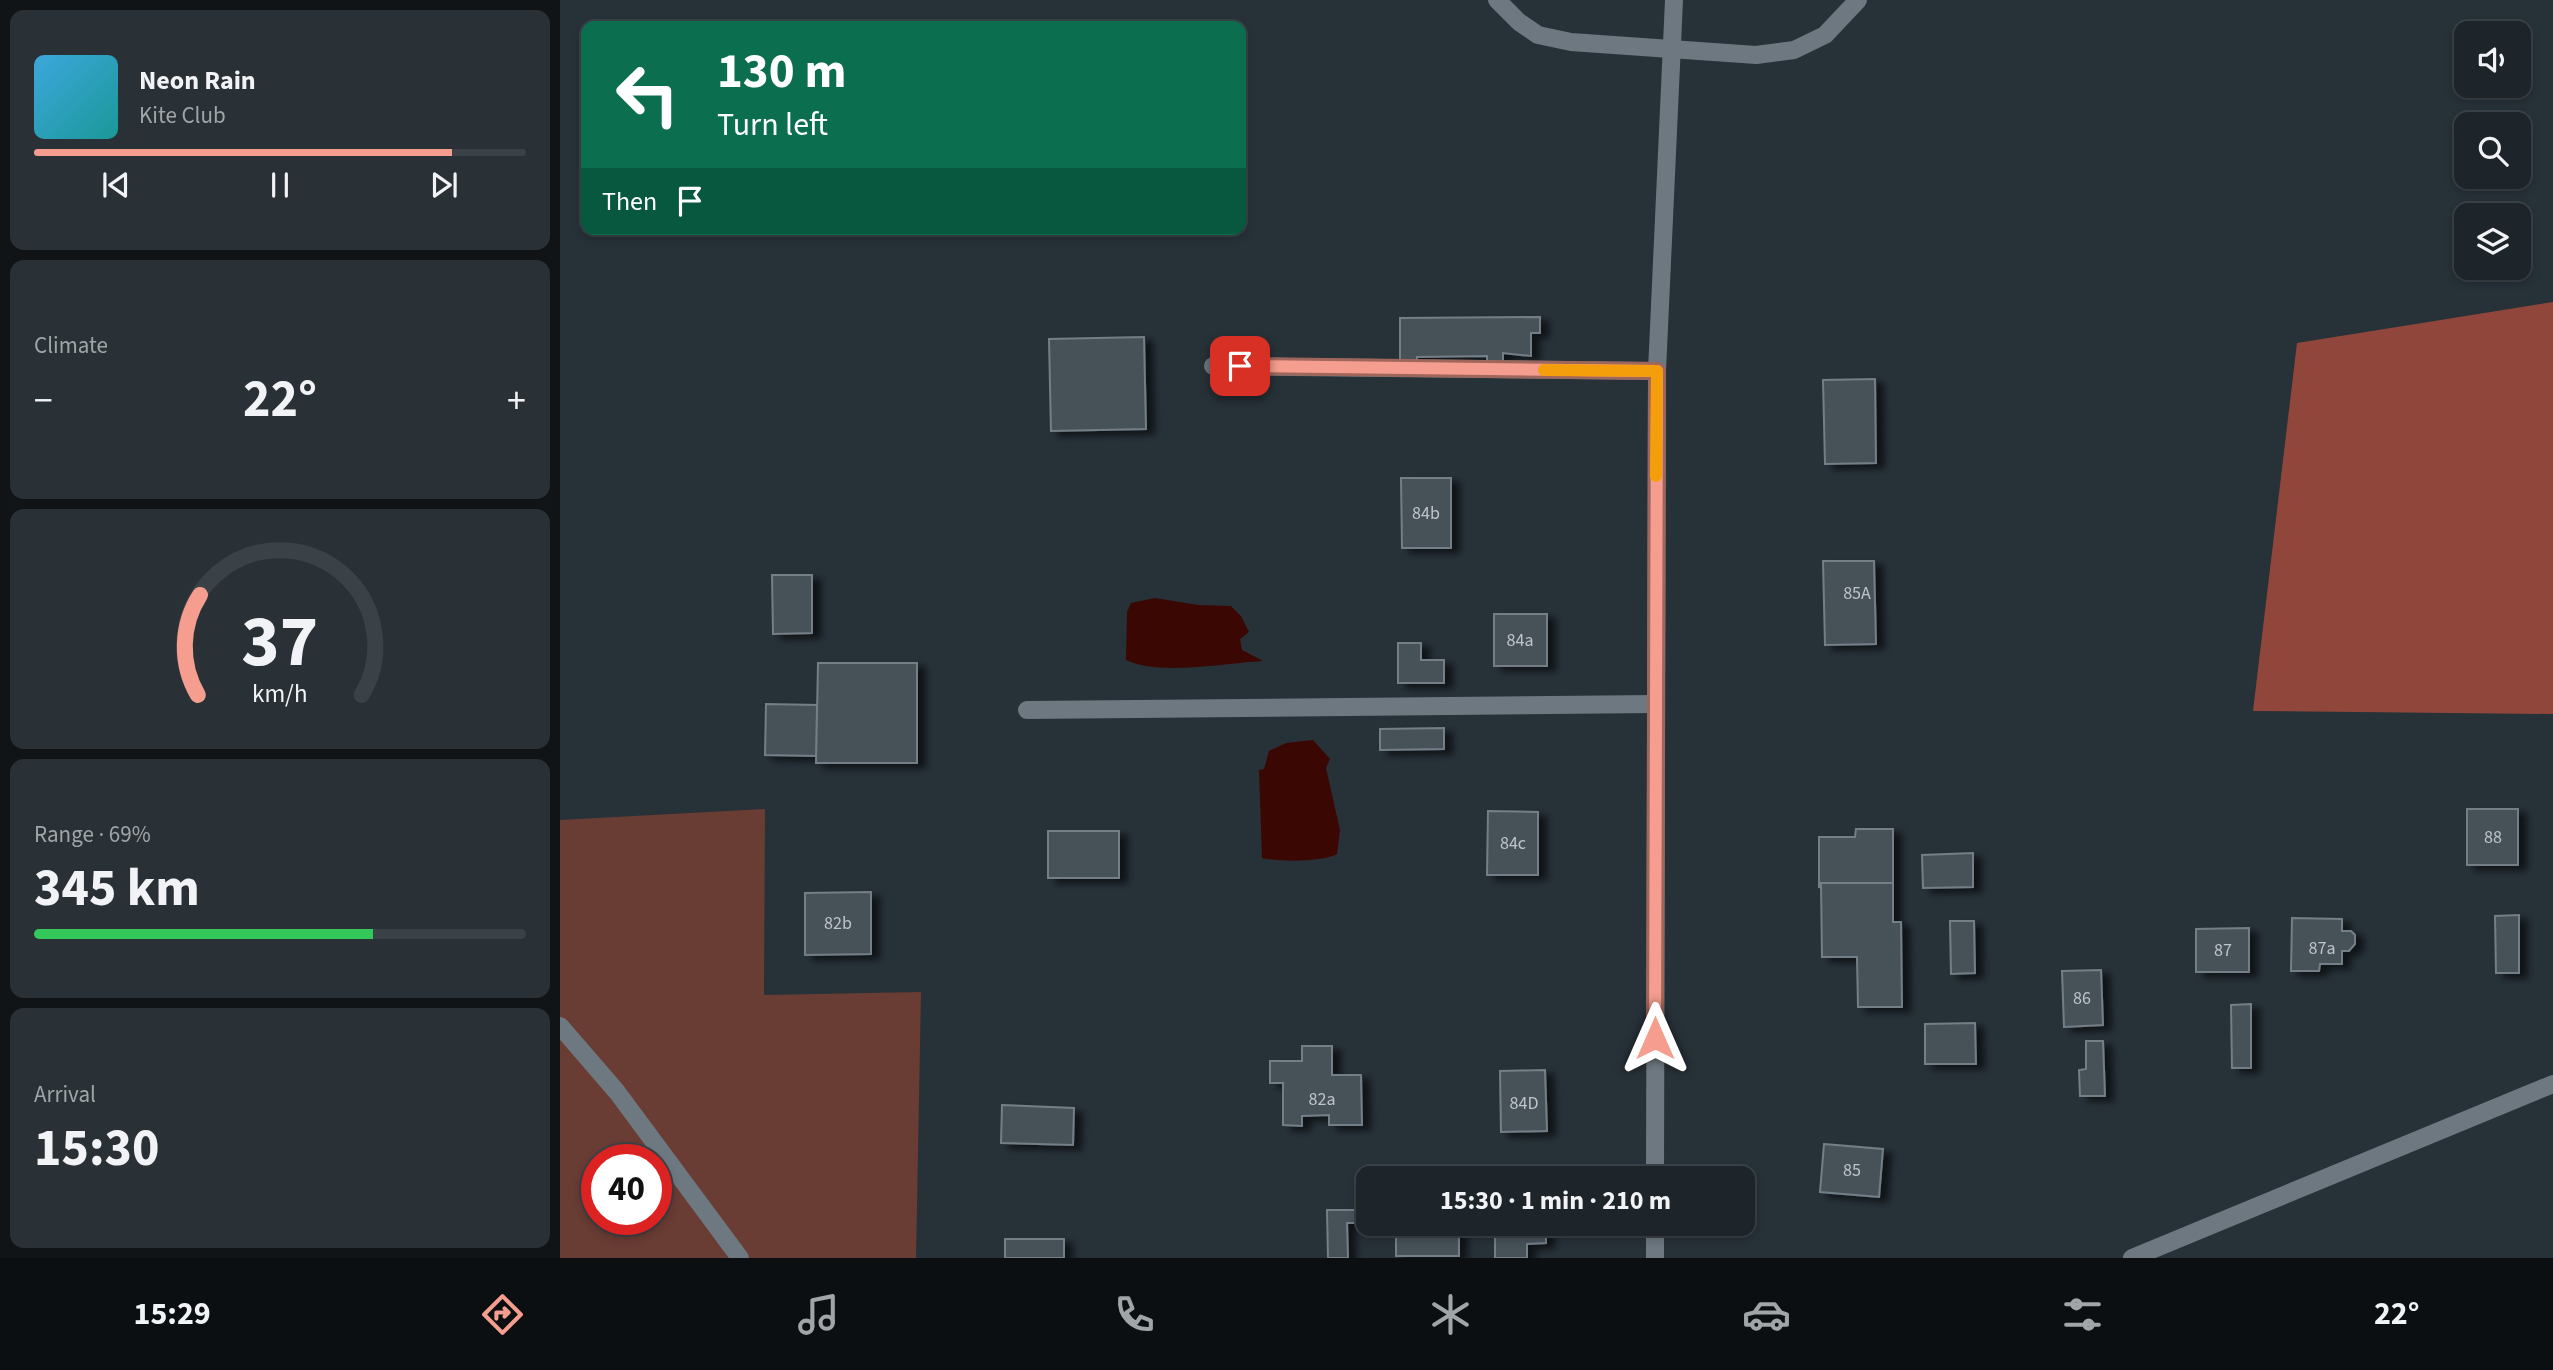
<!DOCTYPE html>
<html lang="en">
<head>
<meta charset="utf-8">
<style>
	:root { --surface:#1d252a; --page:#2a3136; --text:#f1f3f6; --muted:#a0a5a8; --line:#3b4247; --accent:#f59d8e }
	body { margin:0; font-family:"Source Sans 3",sans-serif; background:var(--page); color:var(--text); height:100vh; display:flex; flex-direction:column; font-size:26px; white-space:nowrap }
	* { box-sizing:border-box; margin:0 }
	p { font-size:23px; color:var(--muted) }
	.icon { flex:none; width:38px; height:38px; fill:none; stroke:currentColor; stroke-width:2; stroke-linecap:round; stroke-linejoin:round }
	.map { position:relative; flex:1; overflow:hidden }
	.details { display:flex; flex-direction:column; gap:10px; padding:10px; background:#101417; width:560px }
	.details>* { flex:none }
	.guide { position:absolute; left:21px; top:21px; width:665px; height:214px; border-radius:14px; box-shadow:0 4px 10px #0003,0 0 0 2px var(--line); background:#0b6e4f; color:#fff; overflow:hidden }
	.controls { position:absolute; left:1894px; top:21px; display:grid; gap:14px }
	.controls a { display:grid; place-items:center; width:77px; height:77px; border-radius:14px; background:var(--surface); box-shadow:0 4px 10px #0003,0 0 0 2px var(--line); font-size:35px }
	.speed { position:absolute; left:21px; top:1144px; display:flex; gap:14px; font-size:35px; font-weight:700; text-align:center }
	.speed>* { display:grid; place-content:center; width:91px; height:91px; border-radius:50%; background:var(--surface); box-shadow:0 4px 10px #0003,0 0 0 2px var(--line); line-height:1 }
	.speed .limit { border:10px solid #d22; background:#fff; color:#111 }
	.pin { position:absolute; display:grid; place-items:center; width:60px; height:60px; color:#fff; margin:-30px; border-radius:14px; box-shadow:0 4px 10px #0006 }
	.me { position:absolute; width:77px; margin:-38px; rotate:0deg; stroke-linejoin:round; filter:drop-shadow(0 0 5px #0008) }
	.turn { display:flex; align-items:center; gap:24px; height:147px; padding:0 21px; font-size:32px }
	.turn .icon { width:91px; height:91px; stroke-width:2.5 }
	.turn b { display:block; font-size:49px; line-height:60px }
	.then { display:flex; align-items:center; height:66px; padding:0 21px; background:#0003; gap:14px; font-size:26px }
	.big { font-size:52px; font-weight:700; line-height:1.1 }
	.details .tile { flex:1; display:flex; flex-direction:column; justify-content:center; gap:10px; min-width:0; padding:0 24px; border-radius:14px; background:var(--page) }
	.details .dial { align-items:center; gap:0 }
	.dial svg { height:182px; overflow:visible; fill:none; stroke:var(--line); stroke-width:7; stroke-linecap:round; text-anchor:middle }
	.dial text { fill:var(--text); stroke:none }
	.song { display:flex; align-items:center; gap:21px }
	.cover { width:84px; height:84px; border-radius:10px; background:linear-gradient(135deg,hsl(200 70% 55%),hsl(180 70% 35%)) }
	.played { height:7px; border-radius:4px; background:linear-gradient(90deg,var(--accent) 85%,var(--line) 85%) }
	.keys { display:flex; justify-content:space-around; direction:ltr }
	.heat { display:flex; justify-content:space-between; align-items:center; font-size:38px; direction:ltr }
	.charge { height:10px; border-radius:5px; background:linear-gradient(90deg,#34c759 69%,var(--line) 0) }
	.trip { position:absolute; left:796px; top:1166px; width:399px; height:70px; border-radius:14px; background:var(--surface); box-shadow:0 4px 10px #0003,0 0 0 2px var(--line); font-weight:700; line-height:70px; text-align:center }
	.menu { display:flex; height:112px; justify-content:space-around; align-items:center; background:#0c0f11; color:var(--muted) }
	.menu .icon { width:49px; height:49px }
	.menu .active { color:var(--accent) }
	.menu b { font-size:32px; color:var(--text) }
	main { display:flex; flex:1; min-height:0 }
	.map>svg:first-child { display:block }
	.green { fill:#693c34; fill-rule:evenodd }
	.forest { fill:#90463b }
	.water { fill:#3b0703 }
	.building { fill:#475159; stroke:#737e86; stroke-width:2; filter:url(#shadow) }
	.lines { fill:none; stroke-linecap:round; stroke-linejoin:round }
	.service { stroke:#6d7880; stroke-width:18 }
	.minor { stroke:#6d7880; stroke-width:18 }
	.tertiary { stroke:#6d7880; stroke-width:18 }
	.route-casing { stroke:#9f665c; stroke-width:18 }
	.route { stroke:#f59d8e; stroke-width:12 }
	.slow { stroke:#f59e0b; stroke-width:12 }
	.labels { text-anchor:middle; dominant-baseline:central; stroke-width:7; stroke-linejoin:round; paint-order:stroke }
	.number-label { font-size:18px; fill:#bec4ca }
</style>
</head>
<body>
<main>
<section class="details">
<div class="tile">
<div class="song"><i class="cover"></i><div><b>Neon Rain</b><p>Kite Club</p></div></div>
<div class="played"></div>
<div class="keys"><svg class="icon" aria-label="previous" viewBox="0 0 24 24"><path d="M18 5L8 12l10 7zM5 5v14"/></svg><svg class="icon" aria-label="pause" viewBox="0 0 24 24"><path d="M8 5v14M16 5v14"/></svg><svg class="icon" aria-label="next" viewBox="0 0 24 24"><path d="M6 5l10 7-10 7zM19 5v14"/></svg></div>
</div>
<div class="tile"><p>Climate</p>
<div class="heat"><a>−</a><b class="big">22°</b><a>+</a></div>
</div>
<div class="tile dial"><svg viewBox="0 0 100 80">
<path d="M14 69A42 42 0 1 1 86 69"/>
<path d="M14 69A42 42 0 0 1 15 25" stroke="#f59d8e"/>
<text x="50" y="56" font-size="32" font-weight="700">37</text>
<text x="50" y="72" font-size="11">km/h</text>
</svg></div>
<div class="tile"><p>Range · 69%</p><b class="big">345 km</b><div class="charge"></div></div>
<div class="tile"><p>Arrival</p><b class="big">15:30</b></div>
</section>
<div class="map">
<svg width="1993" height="1258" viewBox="0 0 1993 1258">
	<defs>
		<filter id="shadow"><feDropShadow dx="8" dy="4.5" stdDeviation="3.5" flood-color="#0009"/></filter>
	</defs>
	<rect width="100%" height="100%" fill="#273138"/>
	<path class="green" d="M205,809L204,995L361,992L356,1258H0V820ZM37,1160H96V1220H37Z"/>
	<path class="forest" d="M1993,302V714L1693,711L1737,343Z"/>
	<path class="water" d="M595,598L638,605L671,606L681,616L689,632L680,639L682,650L703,661C666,663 599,676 566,660L567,612L571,603Z
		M753,740L770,759L766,768L780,830L777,854C763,862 719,862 702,858L699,770L704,769L709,751L726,743Z"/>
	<path class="building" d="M980,317V333H971V356L943,353V364H927V356L857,357V365H840V318Z
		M584,337L586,429L491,431L489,339Z
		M1315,379L1316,463L1265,464L1263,380Z
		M841,478H891V548H842Z
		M1263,561H1314L1316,644L1265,645Z
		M212,575H252V633L213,634Z
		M934,614H987V666H934Z
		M838,643H861V660H884V683H838Z
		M258,663H357V763H256Z
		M206,704L257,705L256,756L205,755Z
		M884,728V749L820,750V729Z
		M1907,809H1958V865H1907Z
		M928,811L978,812V875H927Z
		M1296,829H1333V883H1261L1259,888V837H1295Z
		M488,831H559V878H488Z
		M1413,853V887L1363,888L1362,855Z
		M1261,883H1333V922H1341L1342,1007H1298L1297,957H1262Z
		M311,892V954L245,955V893Z
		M1959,915V973H1936L1935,916Z
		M1732,918L1782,919V931H1791L1795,935V944L1789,951H1782V964H1760L1759,971H1731Z
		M1390,921H1414L1415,973L1391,974Z
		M1689,928V972H1636V929Z
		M1541,970L1543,1025L1504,1027L1502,971Z
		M1691,1004V1068H1672L1671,1005Z
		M1415,1023L1416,1064H1365V1024Z
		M1526,1041H1543L1545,1096H1520L1519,1070L1526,1069Z
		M742,1046H772V1075H801L802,1125H769V1115L742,1116V1126L723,1125V1083H710V1061H742Z
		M985,1070L987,1131L941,1132L940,1071Z
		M442,1105L514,1108L513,1145L441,1143Z
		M1264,1144L1323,1149L1319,1197L1260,1192Z
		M767,1210H800V1223H787L788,1258H768Z
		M836,1223H899V1256H836Z
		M935,1223H986V1243L967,1244V1258H935Z
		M445,1239H504V1258H445Z"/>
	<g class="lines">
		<path class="service" d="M937,0L959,22L978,35L1011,42L1196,55L1234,50L1265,35L1298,0
			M653,366L1097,371
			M467,710L1095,704
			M0,1026L57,1092L180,1258"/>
		<path class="minor" d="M1572,1258L1993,1084"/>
		<path class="tertiary" d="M1095,1178L1097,371L1114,0
			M1095,1223V1258"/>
	</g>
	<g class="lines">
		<g class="route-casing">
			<path id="route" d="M680,366L1097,371L1095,1038"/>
		</g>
		<use href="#route" class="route"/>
		<path class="slow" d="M984,370L1097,371L1096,476"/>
	</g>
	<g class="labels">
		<g class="number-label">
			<text x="866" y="513">84b</text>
			<text x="1297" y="593">85A</text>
			<text x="960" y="640">84a</text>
			<text x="1933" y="837">88</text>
			<text x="953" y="843">84c</text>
			<text x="278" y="923">82b</text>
			<text x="1762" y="948">87a</text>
			<text x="1663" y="950">87</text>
			<text x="1522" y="998">86</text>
			<text x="762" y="1099">82a</text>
			<text x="964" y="1103">84D</text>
			<text x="1292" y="1170">85</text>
		</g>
	</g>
</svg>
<div class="controls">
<a><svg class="icon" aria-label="sound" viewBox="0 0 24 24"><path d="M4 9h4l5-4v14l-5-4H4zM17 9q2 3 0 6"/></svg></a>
<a><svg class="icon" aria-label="search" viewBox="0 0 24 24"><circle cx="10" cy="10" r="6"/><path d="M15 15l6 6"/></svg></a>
<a><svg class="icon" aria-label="layers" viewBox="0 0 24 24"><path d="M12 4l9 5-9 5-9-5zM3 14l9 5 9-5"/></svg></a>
</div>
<div class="speed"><div class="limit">40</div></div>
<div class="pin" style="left:680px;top:366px;background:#d93025"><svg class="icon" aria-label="arrive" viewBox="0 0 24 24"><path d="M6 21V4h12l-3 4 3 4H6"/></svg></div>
<svg class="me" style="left:1095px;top:1038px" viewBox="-20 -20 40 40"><path d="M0-17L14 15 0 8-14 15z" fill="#f59d8e" stroke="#fff" stroke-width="4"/></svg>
<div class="trip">15:30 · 1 min · 210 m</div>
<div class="guide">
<div class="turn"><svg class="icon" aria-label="left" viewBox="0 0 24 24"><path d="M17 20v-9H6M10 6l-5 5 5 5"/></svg><div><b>130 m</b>Turn left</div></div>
<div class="then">Then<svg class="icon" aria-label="arrive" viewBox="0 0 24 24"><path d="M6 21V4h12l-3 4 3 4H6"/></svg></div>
</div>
</div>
</main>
<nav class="menu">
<b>15:29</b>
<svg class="icon active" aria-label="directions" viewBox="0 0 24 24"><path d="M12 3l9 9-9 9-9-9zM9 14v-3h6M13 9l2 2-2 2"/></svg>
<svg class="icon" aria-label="music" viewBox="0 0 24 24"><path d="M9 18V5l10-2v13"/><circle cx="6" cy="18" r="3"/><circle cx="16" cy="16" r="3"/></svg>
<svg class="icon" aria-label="phone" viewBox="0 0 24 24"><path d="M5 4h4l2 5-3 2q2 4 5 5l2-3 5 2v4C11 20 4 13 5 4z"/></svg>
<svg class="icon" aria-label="climate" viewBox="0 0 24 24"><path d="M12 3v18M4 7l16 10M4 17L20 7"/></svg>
<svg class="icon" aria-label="car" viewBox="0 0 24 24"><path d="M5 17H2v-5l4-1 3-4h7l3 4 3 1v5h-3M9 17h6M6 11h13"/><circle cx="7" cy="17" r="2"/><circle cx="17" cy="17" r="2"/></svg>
<svg class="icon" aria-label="filters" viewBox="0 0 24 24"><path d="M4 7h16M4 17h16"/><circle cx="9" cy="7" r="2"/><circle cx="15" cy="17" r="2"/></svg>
<b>22°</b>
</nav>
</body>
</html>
